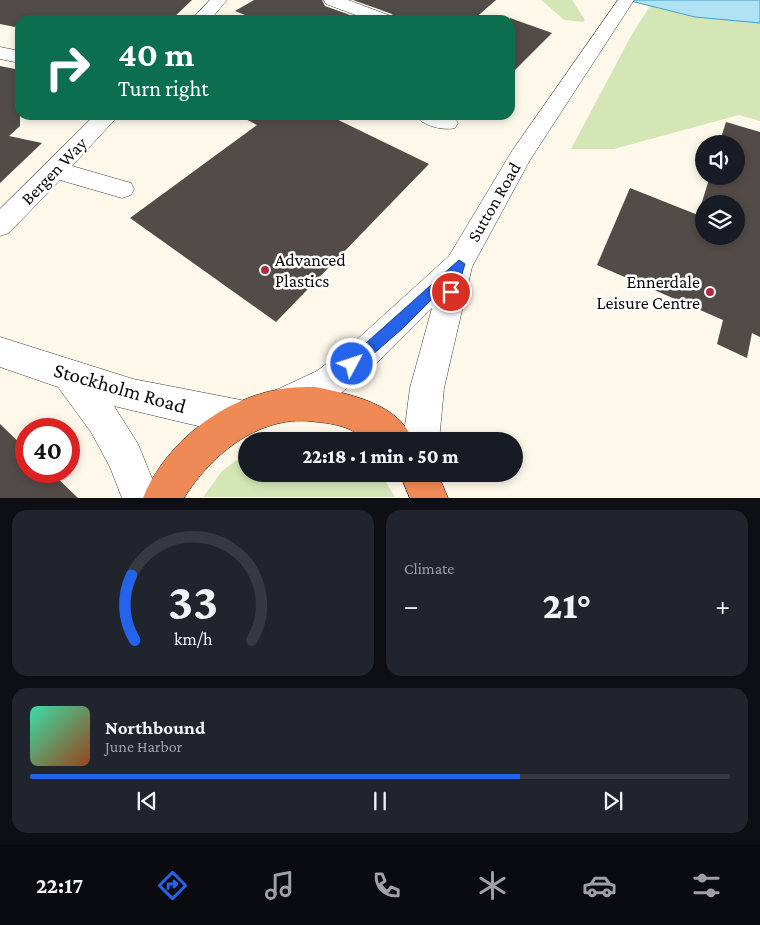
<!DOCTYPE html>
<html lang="en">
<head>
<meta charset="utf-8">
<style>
	:root { --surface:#171b24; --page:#20242c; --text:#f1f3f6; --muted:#9ea1a6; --line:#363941; --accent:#2563eb }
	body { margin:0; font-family:"Crimson Pro",serif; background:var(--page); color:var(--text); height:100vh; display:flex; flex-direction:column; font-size:19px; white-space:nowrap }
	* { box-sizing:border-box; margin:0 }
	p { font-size:16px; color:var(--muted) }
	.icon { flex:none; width:28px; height:28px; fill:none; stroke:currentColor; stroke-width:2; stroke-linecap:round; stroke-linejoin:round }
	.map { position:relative; height:498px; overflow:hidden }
	.sheet { display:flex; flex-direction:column; gap:12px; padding:12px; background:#0d0f14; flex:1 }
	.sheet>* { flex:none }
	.banner { position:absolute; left:15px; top:15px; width:500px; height:105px; border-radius:15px; box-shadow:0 2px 8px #0003; background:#0b6e4f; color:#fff; overflow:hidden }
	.fabs { position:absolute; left:695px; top:135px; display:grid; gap:10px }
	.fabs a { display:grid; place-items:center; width:50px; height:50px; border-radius:50%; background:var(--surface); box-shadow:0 2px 8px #0003; font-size:25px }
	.speed { position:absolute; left:15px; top:418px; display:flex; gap:10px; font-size:25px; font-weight:700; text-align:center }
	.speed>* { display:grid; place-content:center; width:65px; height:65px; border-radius:50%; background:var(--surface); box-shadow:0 2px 8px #0003; line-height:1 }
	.speed .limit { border:8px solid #d22; background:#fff; color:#111 }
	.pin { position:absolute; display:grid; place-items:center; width:42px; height:42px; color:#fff; margin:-21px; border:2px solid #fff; border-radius:50%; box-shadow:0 1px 5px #0007 }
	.me { position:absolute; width:55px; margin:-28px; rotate:50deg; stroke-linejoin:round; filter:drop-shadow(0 0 4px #0008) }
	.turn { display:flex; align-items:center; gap:18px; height:105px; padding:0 20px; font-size:22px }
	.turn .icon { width:65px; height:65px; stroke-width:2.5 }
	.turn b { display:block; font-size:35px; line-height:42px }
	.big { font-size:38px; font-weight:800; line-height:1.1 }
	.sheet .tile { flex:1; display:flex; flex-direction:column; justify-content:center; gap:8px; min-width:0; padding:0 18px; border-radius:15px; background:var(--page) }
	.sheet .dial { align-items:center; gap:0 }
	.dial svg { height:130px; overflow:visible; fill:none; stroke:var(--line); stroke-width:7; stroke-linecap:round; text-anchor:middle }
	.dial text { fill:var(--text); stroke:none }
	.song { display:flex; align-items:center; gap:15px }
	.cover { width:60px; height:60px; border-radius:8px; background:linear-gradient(135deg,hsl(160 70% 55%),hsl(20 70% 35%)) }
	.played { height:5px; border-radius:2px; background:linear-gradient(90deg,var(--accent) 70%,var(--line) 70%) }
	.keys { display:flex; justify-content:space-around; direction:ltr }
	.heat { display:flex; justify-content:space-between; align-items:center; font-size:28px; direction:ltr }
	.sheet .tiles { flex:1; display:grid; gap:12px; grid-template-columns:1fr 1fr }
	.tile:last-child { grid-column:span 2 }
	.trip { position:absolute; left:238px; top:432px; width:285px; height:50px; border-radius:25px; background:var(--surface); box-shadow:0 2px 8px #0003; font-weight:800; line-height:50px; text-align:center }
	.tabs { display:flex; height:80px; justify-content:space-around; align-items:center; background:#090b0e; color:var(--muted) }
	.tabs .icon { width:35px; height:35px }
	.tabs .selected { color:var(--accent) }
	.tabs b { font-size:22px; color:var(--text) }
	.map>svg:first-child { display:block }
	.green { fill:#d5e6b6 }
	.water { fill:#b1e2f3; stroke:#3ba0c7 }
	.building { fill:#534b48; fill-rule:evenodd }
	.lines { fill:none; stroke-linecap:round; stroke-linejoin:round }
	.minor-casing { stroke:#3e3e3e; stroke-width:1 }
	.highway-casing { stroke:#1c1c1c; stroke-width:1 }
	.minor { fill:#fff; fill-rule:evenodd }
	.highway { fill:#ef8a57; fill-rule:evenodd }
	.route { fill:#2563eb; stroke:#184099 }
	.poi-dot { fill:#b52941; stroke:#fff; stroke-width:2 }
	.labels { text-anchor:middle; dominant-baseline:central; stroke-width:5; stroke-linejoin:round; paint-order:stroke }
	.street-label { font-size:18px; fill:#0b0b0b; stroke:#fff }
	.poi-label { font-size:18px; fill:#0b0b0b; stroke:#fff; text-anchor:start }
	.near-street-label { font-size:21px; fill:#0b0b0b; stroke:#fff }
</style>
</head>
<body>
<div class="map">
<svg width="760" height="498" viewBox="0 0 760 498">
	<rect width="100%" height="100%" fill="#fef8ea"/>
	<path class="green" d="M541,0H572L585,20L583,22L564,20Z
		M650,6L695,17L760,23V121L739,115L614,149H571L631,36Z
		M315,435L337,441H269L282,437Z
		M246,453V474H381L395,497H203L222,471Z"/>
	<path class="water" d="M627,0H760V23L695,17Z"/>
	<path class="building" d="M0,0H192L171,20H20V23L15,27L0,24Z
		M254,0H322L325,6L364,20H257L235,11Z
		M353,0H496L473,20H396L392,14Z
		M510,18L552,33L510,75Z
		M0,66L20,70V126L9,136L42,143L0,183Z
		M238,115H328L429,164L276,322L130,218L257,125Z
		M726,122L760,132V337L752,333L747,358L717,344L723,320L597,265L630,188L698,215L710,176H736V144H719ZM704,204H736V236H704Z
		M0,424L26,449V471H50L78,498H0Z"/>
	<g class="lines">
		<g class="minor-casing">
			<path id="minor" d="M210,0H227L210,20H191Z
				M324,0H348L391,16L394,20H369L326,4Z
				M618,0H634L530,160L472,267L444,388L439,441H403L410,388L432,308L374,366L341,393L284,421L272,416L267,404L272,392L317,371L352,344L449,256L512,151Z
				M0,47L20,51V63L0,59Z
				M95,115H119L72,166L131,183L134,189L131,195L122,198L60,180L9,233L0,236V209Z
				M415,115C428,115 450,110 458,123L455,128C443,131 422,126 415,115Z
				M0,337L133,379L241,400L253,405L258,417L253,429L241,434L219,431L114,406L138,444L160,498H122L110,467L91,432L58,387L0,367Z"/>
		</g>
		<g class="highway-casing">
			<path id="highway" d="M315,387C350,394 400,404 413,441C400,441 383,444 370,441C364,440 357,433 351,430C341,425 328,423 317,422C262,413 212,453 184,498H143C166,441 227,395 288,388C297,387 306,387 315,387Z
				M400,474H438L448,498H410Z"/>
		</g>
		<use href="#minor" class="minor"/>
		<use href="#highway" class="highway"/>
	</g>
	<path class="route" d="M459,260L465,264L455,296H446L445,292L447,284L402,329L356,369L352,370L347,369L345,364L347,360Z"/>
	<g class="poi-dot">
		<circle cx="265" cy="270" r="5"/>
		<circle cx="710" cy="292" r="5"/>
	</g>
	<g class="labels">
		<g class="street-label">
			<text transform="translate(54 171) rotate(-46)">Bergen Way</text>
			<text transform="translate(494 202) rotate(-60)">Sutton Road</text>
		</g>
		<g class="poi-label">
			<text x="275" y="260">Advanced<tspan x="275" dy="21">Plastics</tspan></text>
			<text x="700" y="282" text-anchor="end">Ennerdale<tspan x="700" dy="21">Leisure Centre</tspan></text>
		</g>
		<g class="near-street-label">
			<text transform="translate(120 388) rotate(16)">Stockholm Road</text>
		</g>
	</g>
</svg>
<div class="fabs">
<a><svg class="icon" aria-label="sound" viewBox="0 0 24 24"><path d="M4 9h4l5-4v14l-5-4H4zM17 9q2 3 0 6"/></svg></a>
<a><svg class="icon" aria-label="layers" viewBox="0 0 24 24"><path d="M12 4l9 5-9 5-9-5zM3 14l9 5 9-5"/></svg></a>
</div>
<div class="speed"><div class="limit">40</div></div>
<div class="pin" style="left:451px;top:292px;background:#d93025"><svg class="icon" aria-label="arrive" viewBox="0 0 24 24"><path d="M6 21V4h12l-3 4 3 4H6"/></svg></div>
<svg class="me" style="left:352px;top:364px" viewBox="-20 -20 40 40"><circle r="17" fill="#2563eb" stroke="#fff" stroke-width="3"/><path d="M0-11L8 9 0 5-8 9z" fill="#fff"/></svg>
<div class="trip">22:18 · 1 min · 50 m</div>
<div class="banner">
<div class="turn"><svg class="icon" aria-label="right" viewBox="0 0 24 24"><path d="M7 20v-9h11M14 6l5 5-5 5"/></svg><div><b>40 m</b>Turn right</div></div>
</div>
</div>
<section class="sheet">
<div class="tiles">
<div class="tile dial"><svg viewBox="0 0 100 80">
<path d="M14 69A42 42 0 1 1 86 69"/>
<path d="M14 69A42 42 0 0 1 12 29" stroke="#2563eb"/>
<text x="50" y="56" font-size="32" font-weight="700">33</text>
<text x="50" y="72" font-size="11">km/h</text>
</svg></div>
<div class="tile"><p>Climate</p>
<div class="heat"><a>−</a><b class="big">21°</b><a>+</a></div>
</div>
<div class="tile">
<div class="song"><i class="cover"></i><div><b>Northbound</b><p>June Harbor</p></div></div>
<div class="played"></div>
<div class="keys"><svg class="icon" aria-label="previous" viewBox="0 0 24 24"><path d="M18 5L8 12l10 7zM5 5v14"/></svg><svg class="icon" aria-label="pause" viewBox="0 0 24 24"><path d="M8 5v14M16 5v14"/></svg><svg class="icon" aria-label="next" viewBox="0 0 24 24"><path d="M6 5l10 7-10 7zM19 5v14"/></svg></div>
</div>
</div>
</section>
<nav class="tabs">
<b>22:17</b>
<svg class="icon selected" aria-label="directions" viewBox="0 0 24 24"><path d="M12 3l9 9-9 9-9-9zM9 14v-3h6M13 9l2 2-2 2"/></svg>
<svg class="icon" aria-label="music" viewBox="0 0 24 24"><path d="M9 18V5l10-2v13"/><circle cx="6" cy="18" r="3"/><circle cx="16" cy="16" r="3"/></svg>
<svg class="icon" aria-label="phone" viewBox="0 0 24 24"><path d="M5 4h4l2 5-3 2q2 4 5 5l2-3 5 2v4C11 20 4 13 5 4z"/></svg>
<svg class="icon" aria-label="climate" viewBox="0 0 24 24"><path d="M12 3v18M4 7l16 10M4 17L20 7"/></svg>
<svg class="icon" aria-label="car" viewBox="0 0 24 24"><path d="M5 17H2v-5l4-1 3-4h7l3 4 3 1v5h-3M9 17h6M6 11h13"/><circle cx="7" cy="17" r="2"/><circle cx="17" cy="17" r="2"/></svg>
<svg class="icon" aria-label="filters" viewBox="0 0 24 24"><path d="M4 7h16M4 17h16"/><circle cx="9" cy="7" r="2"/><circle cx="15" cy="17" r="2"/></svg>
</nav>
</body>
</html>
